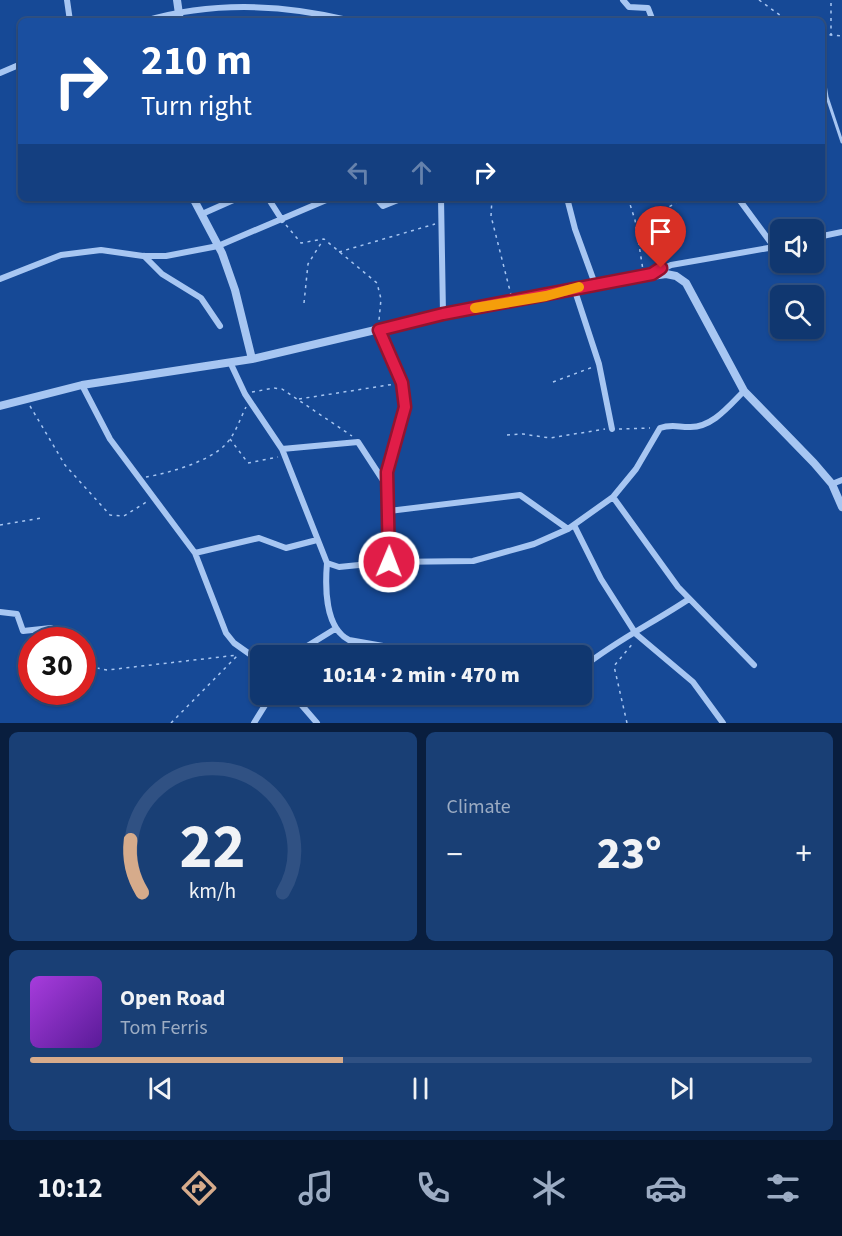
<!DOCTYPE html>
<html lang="en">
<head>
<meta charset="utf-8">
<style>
	:root { --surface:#103770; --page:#193f75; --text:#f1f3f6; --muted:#9cacc3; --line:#305183; --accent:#d6ab8b }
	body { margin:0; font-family:"Source Sans 3",sans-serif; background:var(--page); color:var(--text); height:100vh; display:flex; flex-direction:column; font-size:22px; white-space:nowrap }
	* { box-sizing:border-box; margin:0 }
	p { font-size:20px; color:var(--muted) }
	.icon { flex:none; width:33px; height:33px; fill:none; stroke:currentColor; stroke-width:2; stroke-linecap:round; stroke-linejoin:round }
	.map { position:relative; height:723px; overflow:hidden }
	.drawer { display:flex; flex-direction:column; gap:9px; padding:9px; background:#091e3e; flex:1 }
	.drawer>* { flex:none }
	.banner { position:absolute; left:18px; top:18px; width:807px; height:183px; border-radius:9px; box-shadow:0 2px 4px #0004,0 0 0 2px var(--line); background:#1a4fa0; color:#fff; overflow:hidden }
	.fabs { position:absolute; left:770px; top:219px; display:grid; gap:12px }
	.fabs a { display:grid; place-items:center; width:54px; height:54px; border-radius:9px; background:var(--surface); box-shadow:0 2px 4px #0004,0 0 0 2px var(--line); font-size:30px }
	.speed { position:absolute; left:18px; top:627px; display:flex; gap:12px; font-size:30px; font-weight:700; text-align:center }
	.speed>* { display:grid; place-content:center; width:78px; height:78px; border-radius:50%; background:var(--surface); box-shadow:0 2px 4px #0004,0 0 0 2px var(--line); line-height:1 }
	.speed .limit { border:9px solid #d22; background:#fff; color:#111 }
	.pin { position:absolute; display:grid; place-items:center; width:51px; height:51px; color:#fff; margin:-62px -26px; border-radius:50% 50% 50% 0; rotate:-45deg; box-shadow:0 0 6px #0007 }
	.pin .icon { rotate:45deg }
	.me { position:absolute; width:66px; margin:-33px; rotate:1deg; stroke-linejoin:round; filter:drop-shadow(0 0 4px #0008) }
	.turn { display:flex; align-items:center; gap:21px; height:126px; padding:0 24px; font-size:27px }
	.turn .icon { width:78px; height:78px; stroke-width:2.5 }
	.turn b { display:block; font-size:42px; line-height:51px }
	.lanes { display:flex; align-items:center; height:57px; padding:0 24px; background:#0003; justify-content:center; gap:30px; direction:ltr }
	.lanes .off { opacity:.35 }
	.big { font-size:45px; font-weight:800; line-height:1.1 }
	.drawer .card { flex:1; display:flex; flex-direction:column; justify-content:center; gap:9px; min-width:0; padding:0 21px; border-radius:9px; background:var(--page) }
	.drawer .dial { align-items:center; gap:0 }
	.dial svg { height:156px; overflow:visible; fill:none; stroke:var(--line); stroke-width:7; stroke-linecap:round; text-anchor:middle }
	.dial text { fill:var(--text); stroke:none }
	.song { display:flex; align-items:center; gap:18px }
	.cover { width:72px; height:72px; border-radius:9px; background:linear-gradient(135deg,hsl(280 70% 55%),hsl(270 70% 35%)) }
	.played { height:6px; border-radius:3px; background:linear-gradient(90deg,var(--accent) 40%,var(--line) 40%) }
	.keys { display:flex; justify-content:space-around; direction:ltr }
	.heat { display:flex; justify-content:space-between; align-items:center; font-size:33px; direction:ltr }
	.drawer .tiles { flex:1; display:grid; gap:9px; grid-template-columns:1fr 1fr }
	.card:last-child { grid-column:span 2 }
	.trip { position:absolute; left:250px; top:645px; width:342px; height:60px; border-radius:9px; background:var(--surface); box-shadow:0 2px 4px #0004,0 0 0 2px var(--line); font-weight:800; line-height:60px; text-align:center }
	.tab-bar { display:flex; height:96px; justify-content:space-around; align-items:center; background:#06162d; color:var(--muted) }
	.tab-bar .icon { width:42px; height:42px }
	.tab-bar .selected { color:var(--accent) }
	.tab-bar b { font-size:27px; color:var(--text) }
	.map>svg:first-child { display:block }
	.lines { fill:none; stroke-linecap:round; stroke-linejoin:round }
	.path { stroke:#a7c6f2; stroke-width:1.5; stroke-dasharray:3 4.5; stroke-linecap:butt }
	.service { stroke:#a7c6f2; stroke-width:3 }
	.minor { stroke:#a7c6f2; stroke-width:6 }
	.tertiary { stroke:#a7c6f2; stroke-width:8 }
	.route-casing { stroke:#92132f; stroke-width:15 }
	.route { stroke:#e11d48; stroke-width:10 }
	.slow { stroke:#f59e0b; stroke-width:10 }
</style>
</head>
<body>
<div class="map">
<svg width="842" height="723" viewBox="0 0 842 723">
	<rect width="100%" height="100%" fill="#164996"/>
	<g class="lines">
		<path class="path" d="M759,0L788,21
			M822,34L842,36
			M831,36V0
			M492,198L491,216L511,295
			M628,198L635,220L643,270
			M286,225L301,243L324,239L377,283L381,299L379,320
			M638,227L683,198
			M339,252L435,224
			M304,303L308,264L323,240
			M553,382L593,367
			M252,392L274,388L282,389L352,436
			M299,399L395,384
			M30,406L65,465L110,515L124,516L148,501
			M619,429L650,428
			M507,435L523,434L550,438L605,429
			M230,439L248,463L278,457
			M146,477C169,473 208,462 225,445C235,435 240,419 246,407
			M0,525L42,518
			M82,665L107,670L238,655
			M171,723L237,656
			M627,723L614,666L634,642"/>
		<path class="service" d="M822,66L827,97L842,142"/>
		<path class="minor" d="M67,0L70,21
			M623,0L629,7L648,8L653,21
			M145,21C213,1 283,4 352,21
			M0,73L21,64
			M268,198L282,220
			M376,198L383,206L403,198
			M441,198L443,314
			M567,198L575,229L595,284
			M738,198L774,247
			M202,214L238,198
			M813,238L842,232
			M144,256L162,274L201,298L220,326
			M652,274L671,265L780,246
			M0,279L61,255L101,250L143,256H166L218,246L331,198
			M574,288L599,364L612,429
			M379,330L402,383L405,407L387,472L389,562
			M230,362L245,394L282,449L327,563L339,567L389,562L473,561L534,544L568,529L613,497L636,469L660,428C671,424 678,427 689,427C712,428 729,406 744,391
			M82,385L110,439L195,553L226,633L234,643L261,662
			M282,449L358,442L388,488
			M832,484L842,480
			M613,497L678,587L754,665
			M389,511L520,495L568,529
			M574,525L601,579L636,634L693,682L723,723
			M195,553L259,538L286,548L317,540
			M327,563C325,587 325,628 349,640L440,656
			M0,612L17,614L23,631L51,628
			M291,656L335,629
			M582,668C615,641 653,623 689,599
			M292,694L317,723
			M254,723L272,694"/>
		<path class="tertiary" d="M177,0L180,21
			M193,198L222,253L235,290L252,359
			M0,406L82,385L252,359L443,314L546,296L595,284L666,274L676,276L686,283L744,391L814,463L832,484L842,507"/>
	</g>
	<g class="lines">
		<g class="route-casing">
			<path id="route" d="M389,562L387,472L405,407L402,383L379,330L443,314L652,274L661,268"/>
		</g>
		<use href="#route" class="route"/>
		<path class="slow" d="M475,308L546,296L579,287"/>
	</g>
</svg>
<div class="fabs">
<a><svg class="icon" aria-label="sound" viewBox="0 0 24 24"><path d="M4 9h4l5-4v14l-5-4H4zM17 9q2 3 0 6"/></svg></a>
<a><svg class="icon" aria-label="search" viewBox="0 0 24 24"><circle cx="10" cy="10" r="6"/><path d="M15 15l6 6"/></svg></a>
</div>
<div class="speed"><div class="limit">30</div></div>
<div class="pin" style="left:661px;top:268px;background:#d93025"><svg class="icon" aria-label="arrive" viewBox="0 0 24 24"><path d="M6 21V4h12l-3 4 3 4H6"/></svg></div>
<svg class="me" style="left:389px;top:562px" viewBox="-20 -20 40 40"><circle r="17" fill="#e11d48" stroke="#fff" stroke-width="3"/><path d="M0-11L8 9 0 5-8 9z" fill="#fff"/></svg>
<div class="trip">10:14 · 2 min · 470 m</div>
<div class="banner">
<div class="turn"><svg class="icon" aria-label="right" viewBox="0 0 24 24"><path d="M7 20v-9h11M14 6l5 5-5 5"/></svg><div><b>210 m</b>Turn right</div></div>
<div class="lanes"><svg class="icon off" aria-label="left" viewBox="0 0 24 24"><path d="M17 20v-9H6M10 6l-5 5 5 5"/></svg><svg class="icon off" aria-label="ahead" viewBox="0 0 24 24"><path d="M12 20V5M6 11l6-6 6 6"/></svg><svg class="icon" aria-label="right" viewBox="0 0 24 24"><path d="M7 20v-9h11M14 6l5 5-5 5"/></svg></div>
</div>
</div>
<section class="drawer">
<div class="tiles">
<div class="card dial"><svg viewBox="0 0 100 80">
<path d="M14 69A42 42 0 1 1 86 69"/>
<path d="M14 69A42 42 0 0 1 8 42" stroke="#d6ab8b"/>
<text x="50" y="56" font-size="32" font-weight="700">22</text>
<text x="50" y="72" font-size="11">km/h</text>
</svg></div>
<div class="card"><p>Climate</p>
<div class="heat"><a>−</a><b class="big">23°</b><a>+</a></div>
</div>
<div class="card">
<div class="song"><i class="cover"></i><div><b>Open Road</b><p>Tom Ferris</p></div></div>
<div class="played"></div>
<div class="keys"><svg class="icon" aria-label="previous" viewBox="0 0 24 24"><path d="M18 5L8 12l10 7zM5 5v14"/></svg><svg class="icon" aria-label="pause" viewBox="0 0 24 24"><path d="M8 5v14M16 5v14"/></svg><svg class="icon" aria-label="next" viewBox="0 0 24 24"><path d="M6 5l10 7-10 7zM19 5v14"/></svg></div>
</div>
</div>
</section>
<nav class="tab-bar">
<b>10:12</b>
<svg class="icon selected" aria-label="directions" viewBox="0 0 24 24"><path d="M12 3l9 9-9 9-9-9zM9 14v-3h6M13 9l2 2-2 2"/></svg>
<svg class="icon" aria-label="music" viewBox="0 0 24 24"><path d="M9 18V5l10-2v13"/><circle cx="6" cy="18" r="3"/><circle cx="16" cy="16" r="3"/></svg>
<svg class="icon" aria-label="phone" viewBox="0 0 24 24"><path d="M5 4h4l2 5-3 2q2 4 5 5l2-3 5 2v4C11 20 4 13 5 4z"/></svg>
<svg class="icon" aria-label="climate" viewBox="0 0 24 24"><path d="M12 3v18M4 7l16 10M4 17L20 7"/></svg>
<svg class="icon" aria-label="car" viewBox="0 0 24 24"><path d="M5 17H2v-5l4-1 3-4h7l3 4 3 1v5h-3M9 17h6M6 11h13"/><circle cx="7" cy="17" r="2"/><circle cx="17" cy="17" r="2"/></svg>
<svg class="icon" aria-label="filters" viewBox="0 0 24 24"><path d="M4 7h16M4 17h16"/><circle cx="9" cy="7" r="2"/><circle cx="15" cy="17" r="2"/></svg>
</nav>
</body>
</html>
